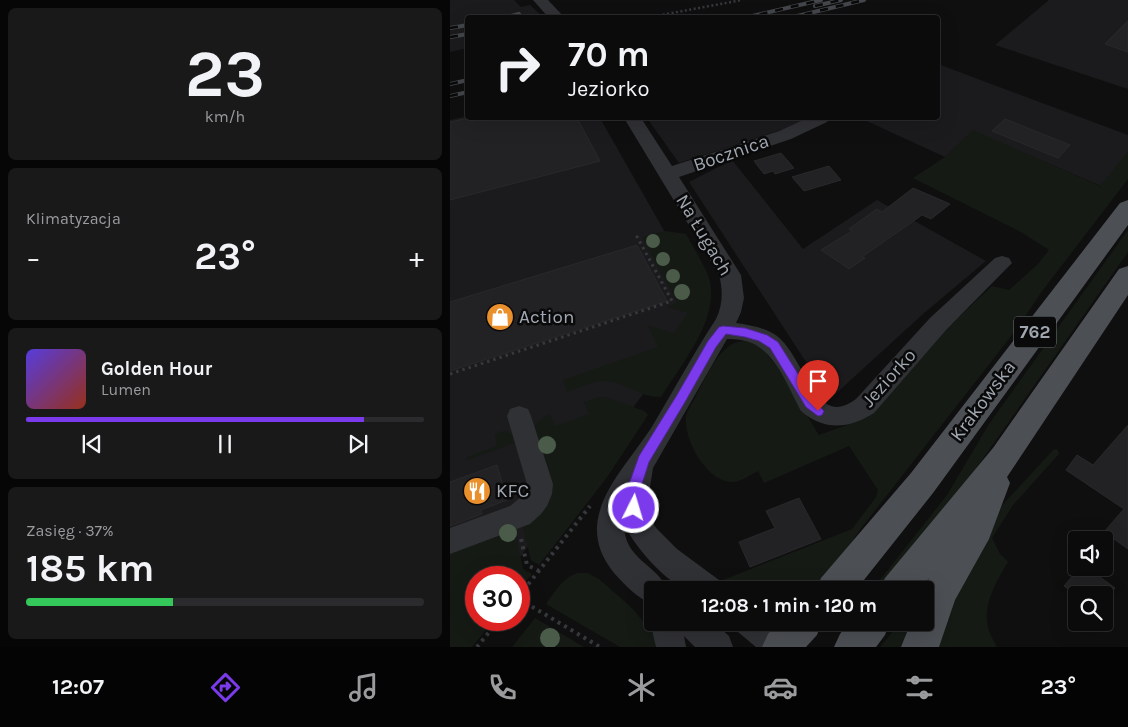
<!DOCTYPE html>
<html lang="pl">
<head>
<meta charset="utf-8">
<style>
	:root { --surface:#0b0b0c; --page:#19191a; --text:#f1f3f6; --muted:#9a9b9d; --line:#2b2b2d; --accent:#7c3aed }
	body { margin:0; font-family:Karla,sans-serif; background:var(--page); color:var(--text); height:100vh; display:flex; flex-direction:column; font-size:19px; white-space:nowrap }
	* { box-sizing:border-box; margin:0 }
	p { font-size:16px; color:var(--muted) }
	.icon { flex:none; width:28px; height:28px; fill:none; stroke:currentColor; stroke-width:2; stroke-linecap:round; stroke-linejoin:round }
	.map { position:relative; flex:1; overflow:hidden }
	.panel { display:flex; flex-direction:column; gap:8px; padding:8px; background:#060607; width:450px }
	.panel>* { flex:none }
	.hud { position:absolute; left:15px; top:15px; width:475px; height:105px; border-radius:5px; box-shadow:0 5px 20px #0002,0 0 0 1px var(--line); background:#0b0b0c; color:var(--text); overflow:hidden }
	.tools { position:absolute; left:618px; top:531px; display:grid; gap:10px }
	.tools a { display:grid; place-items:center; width:45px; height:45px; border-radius:5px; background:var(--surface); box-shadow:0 5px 20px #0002,0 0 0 1px var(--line); font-size:25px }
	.speed { position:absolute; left:15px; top:566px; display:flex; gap:10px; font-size:25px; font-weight:700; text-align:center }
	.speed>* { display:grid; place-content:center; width:65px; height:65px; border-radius:50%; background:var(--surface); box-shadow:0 5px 20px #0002,0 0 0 1px var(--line); line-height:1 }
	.speed .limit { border:8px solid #d22; background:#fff; color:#111 }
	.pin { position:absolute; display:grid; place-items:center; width:42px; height:42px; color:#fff; margin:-51px -21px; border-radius:50% 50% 50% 0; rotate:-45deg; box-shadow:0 0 5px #0007 }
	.pin .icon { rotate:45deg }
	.me { position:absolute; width:55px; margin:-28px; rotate:5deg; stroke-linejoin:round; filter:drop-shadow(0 0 4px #0008) }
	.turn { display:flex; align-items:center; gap:18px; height:105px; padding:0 20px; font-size:22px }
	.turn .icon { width:65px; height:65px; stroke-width:2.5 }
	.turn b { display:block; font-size:35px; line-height:42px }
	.big { font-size:38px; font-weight:700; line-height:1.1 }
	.panel .card { flex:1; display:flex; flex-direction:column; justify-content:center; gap:8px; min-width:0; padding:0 18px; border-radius:8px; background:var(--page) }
	.panel .dial { align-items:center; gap:0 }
	.dial b { font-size:65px; line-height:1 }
	.song { display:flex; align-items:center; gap:15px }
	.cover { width:60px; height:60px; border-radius:8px; background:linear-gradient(135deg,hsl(250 70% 55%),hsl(10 70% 35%)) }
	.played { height:5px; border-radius:2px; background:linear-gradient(90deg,var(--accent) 85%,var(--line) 85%) }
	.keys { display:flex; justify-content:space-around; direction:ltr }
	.heat { display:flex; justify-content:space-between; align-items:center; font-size:28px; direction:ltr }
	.charge { height:8px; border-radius:4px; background:linear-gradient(90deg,#34c759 37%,var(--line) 0) }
	.trip { position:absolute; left:194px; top:581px; width:290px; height:50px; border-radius:5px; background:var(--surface); box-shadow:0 5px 20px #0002,0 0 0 1px var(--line); font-weight:700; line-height:50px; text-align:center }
	.tabs { display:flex; height:80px; justify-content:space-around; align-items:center; background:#040405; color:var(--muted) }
	.tabs .icon { width:35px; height:35px }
	.tabs .on { color:var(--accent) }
	.tabs b { font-size:22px; color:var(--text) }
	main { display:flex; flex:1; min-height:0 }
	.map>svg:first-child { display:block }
	.built { fill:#1b1b1d }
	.green { fill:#151a15 }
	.building { fill:#222224; stroke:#29292c }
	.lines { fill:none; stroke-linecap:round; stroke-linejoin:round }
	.path-far2 { stroke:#36383c; stroke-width:2.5; stroke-dasharray:2 2.5; stroke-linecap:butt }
	.path-far1 { stroke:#36383c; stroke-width:3; stroke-dasharray:2.5 4; stroke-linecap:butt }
	.path { stroke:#36383c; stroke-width:4; stroke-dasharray:3 4.5; stroke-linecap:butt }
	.minor { fill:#303135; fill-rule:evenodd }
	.major { fill:#4c4f54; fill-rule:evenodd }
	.rail-casing { stroke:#43464a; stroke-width:4 }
	.rail { stroke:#0a0a0b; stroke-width:2.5; stroke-dasharray:8; stroke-linecap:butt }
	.tree { fill:#4a5c49 }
	.route { fill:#7c3aed; stroke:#51269a }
	.labels { text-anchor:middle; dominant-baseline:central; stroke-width:5; stroke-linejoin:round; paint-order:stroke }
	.shield { fill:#0a0a0b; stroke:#73787e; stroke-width:1 }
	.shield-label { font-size:18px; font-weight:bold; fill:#a0a7b0 }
	.street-label { font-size:19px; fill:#a0a7b0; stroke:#0a0a0b }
	.poi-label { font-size:19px; fill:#a0a7b0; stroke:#0a0a0b; text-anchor:start }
</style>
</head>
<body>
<main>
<section class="panel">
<div class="card dial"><b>23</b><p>km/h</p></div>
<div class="card"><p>Klimatyzacja</p>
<div class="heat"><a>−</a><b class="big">23°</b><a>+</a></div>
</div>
<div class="card">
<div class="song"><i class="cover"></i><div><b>Golden Hour</b><p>Lumen</p></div></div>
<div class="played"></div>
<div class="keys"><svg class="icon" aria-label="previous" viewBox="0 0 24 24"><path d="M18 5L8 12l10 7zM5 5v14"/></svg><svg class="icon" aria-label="pause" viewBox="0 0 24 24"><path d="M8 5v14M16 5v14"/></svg><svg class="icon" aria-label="next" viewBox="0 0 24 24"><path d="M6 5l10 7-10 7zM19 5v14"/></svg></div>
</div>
<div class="card"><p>Zasięg · 37%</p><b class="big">185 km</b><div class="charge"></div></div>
</section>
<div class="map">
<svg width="678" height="647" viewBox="0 0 678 647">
	<rect width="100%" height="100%" fill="#0f0f10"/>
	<path class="built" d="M0,0H64L71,7L80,5L93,17L18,18L17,48L0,52Z
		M599,0H678V89L545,45Z
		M488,64L678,135V152L651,186L523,131L495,157L410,118H488Z
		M17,116L150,118L258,308L55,577L26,578L3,647H0V120Z
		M197,118H360L349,124L229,163Z
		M282,160L353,249L427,200L536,261L473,314L380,399L239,182Z"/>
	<path class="green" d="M523,130L650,186L678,152V179L590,294L569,326L409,531L384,570L365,590H278L268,582L402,529L426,497L428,490L399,446L314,483L308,471C301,475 291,481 284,482C258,484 234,441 236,418C236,411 244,401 247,394C257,376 274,331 304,343C323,352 356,415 369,435L408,421L494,331L542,286L559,290L588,264L599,250L571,232L463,178L495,157Z
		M678,230V252L494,514L433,590H422L497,495L539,424Z
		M215,231L236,234C243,247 252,261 258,275C273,316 231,364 211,397C192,398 174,382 155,381C142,381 129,388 117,392L113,380L208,347L197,325L224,333L238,313L217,307L227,302L192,237Z
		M149,397H157L194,411L198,415L158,476L89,565L81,560L71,521L81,516L85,426L88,421L100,414L105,426L139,414L134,402Z
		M57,431L66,438L65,443L17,460V457L47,446L45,435L49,432Z
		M604,449L608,450L609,454L563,505L542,538L550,554L558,562C548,579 535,600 537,621C537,629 543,640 547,647H482L544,514Z
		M64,524L73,569L82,574L69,590V578H26V620H44L22,647H0V549Z
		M128,573H138L149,579L182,608L202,632L209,647H170L96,604C104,593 114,576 128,573Z
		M85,618L134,647H62Z
		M450,623H458L453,647H430Z"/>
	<path class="building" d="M678,21V52L655,44Z
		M19,118H127L150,161L0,200V122Z
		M555,119L620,145L608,158L542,131Z
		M331,153L344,168L325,174L323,171L314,174L304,161Z
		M379,166L391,180L354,191L342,177Z
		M463,188L500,204L481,219L472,215L412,257L415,258L399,269L371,250L402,231L399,229L427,209L432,212Z
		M187,245L217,301L0,371V302Z
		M678,425V549L654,532L674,509L616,470L627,455L643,465Z
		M47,465L57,500L31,510L32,514L0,526V482Z
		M349,498L371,539L300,567L289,542L325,528L316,511Z
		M629,568H633L644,577L646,574L665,588L654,602V595H626V602L618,595L621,591L614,586Z"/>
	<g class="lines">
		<path class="path-far2" d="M195,18L292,0"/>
		<path class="path-far1" d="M0,374L222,301L185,233"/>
		<path class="path" d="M71,539L77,565L89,571
			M69,596L140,506
			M69,599L150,647
			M27,647L49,620"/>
		<path class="minor" d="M83,0H98L115,18H99Z
			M174,118H191L222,166L329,131L358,118H379L377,122L341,139L229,177L291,275L294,298L291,312L286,323C300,325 316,328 327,336C347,351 361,399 381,406C390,409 399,404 406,399L480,318L545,258L552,256L559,258L562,263L496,330L424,413C399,429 374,431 351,411C339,389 327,356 304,344C296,340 286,339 277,339L203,468L197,506L199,518L207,529L227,549L269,580L274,590C264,590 242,593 235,589C213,579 184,546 174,524C174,560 206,563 218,590H202V604C187,598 175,585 164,573C119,518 174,471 203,425C224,390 243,354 266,319C273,305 273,290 269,275Z
			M69,406L78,409L81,416L103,484L102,494L97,506L91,514L80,524L0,554V528L60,506L76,493L77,484L57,416L60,409Z
			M202,616V622H263L279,636L283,647H245L234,636L236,647H206L200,622Z
			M284,622C311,622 332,618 344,647H306L288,632Z"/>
		<path class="major" d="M678,200V225L483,493L406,590H366L371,578L461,473L670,203Z
			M678,266V295L557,477L560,483L539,539L505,600L489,647H451L461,622H475V590H473L479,578L470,590H430L435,578L543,448L669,269Z
			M329,622H372L367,635L356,647H312L318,634Z
			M399,622H440L435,635L426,647H384L390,634Z"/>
		<g class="rail-casing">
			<path id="rail" d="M365,6L391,0
				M54,18L69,14
				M294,18L371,0
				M339,18L414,0
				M0,28L18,25
				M0,37L18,34
				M0,84L18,80
				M0,96L18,92"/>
		</g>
		<use href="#rail" class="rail"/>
	</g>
	<g class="tree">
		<circle cx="203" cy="241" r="7"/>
		<circle cx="213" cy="259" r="7"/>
		<circle cx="223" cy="276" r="7"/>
		<circle cx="232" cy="292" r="8"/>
		<circle cx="97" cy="445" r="9"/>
		<circle cx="58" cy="533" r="9"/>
		<circle cx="100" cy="638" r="10"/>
	</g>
	<path class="route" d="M273,326L295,328L317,335L328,342L365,401L374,411L372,415L368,416L356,407L320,348L309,341L295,337L276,334L266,347L235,402L199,462L191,487V508L189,512L184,514L179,512L177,508L178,487L189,456L227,395L258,341L269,327Z"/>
	<defs>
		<g id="shop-disc" transform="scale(1.4375)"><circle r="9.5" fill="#e9902d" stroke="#0a0a0b"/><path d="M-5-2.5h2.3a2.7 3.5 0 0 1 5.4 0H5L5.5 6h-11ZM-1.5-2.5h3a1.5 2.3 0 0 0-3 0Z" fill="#fff"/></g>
		<g id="restaurant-disc" transform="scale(1.4375)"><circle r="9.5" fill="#e9902d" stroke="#0a0a0b"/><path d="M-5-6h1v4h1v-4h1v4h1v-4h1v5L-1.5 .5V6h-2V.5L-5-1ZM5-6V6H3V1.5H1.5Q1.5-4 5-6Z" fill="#fff"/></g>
	</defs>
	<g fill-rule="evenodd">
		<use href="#shop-disc" x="50" y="317"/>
		<use href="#restaurant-disc" x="27" y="491"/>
	</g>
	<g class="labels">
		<rect class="shield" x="564" y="316.5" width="42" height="31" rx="4"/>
		<g class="shield-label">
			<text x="585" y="332">762</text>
		</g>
		<g class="street-label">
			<text transform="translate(281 153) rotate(-19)">Bocznica</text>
			<text transform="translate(254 235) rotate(59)">Na Ługach</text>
			<text transform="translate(439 378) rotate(-48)">Jeziorko</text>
			<text transform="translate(533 401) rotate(-53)">Krakowska</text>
		</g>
		<g class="poi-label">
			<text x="69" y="317">Action</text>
			<text x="46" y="491">KFC</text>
		</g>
	</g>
</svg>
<div class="tools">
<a><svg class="icon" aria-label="sound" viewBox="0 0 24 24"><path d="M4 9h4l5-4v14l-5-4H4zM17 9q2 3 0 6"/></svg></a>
<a><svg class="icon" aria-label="search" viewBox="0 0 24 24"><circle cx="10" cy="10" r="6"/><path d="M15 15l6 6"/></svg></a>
</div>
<div class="speed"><div class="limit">30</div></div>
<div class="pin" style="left:368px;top:411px;background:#d93025"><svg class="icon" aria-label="arrive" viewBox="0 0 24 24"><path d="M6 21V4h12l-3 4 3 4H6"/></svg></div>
<svg class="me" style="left:184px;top:508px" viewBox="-20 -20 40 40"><circle r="17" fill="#7c3aed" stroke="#fff" stroke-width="3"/><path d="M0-11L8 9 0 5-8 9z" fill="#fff"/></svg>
<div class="trip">12:08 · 1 min · 120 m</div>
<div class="hud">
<div class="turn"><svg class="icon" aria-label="right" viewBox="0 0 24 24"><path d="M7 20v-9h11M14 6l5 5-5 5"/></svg><div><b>70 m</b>Jeziorko</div></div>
</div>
</div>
</main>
<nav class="tabs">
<b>12:07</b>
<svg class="icon on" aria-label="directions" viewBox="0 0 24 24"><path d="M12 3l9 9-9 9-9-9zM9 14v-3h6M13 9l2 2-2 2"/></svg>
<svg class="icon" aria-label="music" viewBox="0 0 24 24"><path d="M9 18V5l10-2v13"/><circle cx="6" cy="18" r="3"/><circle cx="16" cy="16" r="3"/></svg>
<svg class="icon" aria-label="phone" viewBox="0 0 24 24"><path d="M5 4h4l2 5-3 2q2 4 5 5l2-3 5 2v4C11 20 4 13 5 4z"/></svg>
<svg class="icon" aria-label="climate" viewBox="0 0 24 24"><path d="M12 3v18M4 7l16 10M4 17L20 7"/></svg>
<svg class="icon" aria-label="car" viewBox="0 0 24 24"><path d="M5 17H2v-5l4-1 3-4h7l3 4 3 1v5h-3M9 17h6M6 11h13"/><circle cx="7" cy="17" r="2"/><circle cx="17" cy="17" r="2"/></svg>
<svg class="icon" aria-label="filters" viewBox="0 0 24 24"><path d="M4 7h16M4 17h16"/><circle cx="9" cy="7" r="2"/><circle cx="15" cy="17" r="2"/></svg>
<b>23°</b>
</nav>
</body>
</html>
